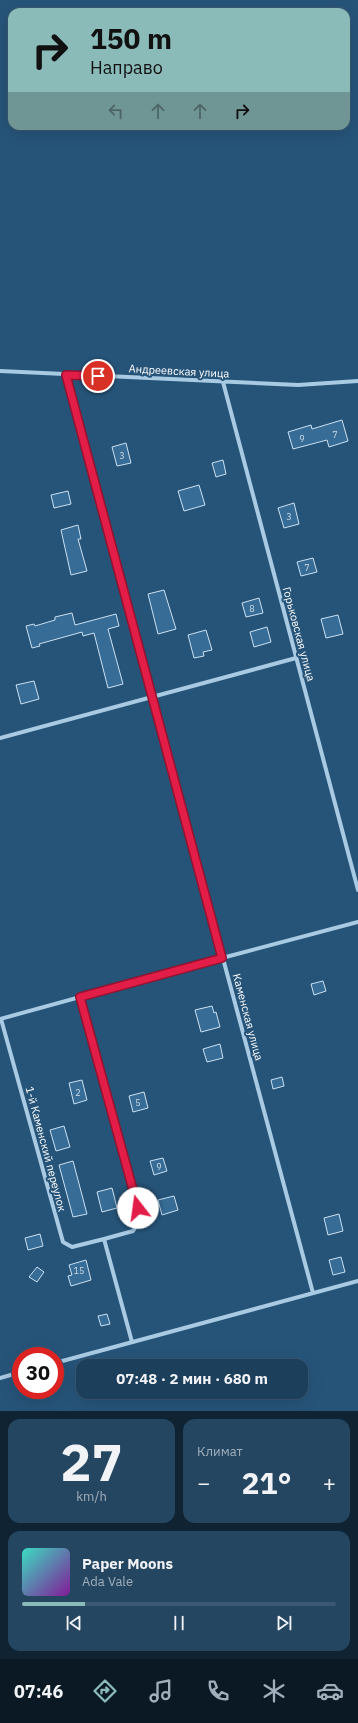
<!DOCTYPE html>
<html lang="ru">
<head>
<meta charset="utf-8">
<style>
	:root { --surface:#1c3f5b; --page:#254661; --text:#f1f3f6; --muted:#a0afbb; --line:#3a5871; --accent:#8bbbb9 }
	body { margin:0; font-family:"IBM Plex Sans",sans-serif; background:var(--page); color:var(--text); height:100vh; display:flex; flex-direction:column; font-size:15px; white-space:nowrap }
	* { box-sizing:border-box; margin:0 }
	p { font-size:13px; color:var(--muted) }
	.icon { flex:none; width:22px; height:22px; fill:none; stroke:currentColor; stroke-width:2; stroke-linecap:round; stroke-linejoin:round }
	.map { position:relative; height:1411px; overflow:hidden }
	.details { display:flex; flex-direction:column; gap:8px; padding:8px; background:#0f2332; flex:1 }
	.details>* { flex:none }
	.hud { position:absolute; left:8px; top:8px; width:342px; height:122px; border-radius:12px; box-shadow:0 4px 16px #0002,0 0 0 1px var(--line); background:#8bbbb9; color:#111; overflow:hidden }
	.speed { position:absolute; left:12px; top:1347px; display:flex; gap:8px; font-size:20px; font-weight:700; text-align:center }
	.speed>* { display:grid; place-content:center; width:52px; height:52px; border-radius:50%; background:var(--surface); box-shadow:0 4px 16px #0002,0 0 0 1px var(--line); line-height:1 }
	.speed .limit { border:6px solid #d22; background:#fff; color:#111 }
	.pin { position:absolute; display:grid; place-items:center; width:34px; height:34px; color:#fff; margin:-17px; border:2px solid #fff; border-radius:50%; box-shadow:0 1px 4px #0007 }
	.me { position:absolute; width:44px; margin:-22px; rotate:345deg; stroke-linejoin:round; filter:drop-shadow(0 0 3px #0008) }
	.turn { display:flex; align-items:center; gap:14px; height:84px; padding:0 16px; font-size:18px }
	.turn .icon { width:52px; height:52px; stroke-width:2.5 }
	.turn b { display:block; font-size:28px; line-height:34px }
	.lanes { display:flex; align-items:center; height:38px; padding:0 16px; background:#0003; justify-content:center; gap:20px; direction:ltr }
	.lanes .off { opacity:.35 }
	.big { font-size:30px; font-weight:700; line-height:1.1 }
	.details .card { flex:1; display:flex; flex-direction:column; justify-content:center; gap:6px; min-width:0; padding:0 14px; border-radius:12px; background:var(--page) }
	.details .dial { align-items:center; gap:0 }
	.dial b { font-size:52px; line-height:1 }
	.song { display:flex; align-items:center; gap:12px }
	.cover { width:48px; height:48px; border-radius:6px; background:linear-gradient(135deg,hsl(170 70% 55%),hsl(290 70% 35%)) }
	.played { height:4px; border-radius:2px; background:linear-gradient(90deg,var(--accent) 20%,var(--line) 20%) }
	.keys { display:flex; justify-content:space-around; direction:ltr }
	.heat { display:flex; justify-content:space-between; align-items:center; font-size:22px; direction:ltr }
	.details .tiles { flex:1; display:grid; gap:8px; grid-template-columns:1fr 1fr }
	.card:last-child { grid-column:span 2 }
	.trip { position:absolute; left:76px; top:1359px; width:232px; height:40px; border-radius:12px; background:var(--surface); box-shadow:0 4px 16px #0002,0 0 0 1px var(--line); font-weight:700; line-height:40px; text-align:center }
	.dock { display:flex; height:64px; justify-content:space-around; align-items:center; background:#0b1924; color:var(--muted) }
	.dock .icon { width:28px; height:28px }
	.dock .on { color:var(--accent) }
	.dock b { font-size:18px; color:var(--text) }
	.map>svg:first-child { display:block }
	.building { fill:#366c95; stroke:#cbe1f3 }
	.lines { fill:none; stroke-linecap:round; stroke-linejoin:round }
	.street { stroke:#a8cae3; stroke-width:4 }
	.route-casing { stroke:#92132f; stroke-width:10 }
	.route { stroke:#e11d48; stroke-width:7 }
	.labels { text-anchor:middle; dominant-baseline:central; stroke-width:4; stroke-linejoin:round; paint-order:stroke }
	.number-label { font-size:9px; fill:#cddae4 }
	.street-label { font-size:11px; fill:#fff; stroke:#265479 }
</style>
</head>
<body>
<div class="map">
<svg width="358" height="1411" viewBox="0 0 358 1411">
	<rect width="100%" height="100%" fill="#265479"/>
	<path class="building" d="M342,420L348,441L329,447L327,440L293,449L288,432L311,425L312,429Z
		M126,443L131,463L117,466L112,447Z
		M223,460L226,474L216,477L212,463Z
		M199,485L205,505L184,511L178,491Z
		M68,491L71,504L54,508L51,495Z
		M294,503L299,524L284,528L278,508Z
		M78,525L81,539H78L87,571L71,575L61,530Z
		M313,558L317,572L301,576L297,562Z
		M164,590L176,629L158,634L148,594Z
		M259,598L263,613L246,617L242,603Z
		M72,613L75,625L116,614L119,626L108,629L123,684L108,688L94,633L83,636L82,632L39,644L40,646L32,648L26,626L34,624L35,626L55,620V617Z
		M338,615L343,634L326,638L321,619Z
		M267,627L271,642L254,647L250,632Z
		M206,630L212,650L203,652L204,656L194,658L188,635Z
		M34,681L39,699L21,704L16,685Z
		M323,981L326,991L314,995L311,984Z
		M212,1006L214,1013L216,1012L220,1027L201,1032L195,1010Z
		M220,1044L223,1058L207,1062L203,1049Z
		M282,1077L284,1086L273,1089L271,1080Z
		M82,1080L87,1100L74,1104L69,1083Z
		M144,1092L148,1108L133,1112L129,1096Z
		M64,1126L70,1147L56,1151L50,1130Z
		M163,1158L167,1171L154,1175L150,1161Z
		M73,1161L87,1214L73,1217L59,1165Z
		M112,1188L117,1208L102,1212L97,1192Z
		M174,1196L178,1210L162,1215L158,1200Z
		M339,1214L343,1231L328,1235L324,1218Z
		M40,1234L43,1246L28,1250L25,1238Z
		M341,1257L345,1272L333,1275L329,1260Z
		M86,1260L91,1280L71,1286L68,1276L72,1275L69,1265Z
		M37,1267L44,1272L37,1282L29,1277Z
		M107,1314L110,1324L101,1326L98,1316Z"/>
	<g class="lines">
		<path class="street" d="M0,371L298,385L358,381
			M66,375L313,1293
			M223,382L358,890
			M0,738L296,658
			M81,997L138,1208L139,1222L133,1231L104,1239
			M0,1019L222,958L358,922
			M1,1019L63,1242L72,1247L104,1239L132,1342
			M55,1363L358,1281
			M0,1378L21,1372"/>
	</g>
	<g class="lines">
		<g class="route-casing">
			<path id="route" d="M98,376L66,375L222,958L80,997L138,1208"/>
		</g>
		<use href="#route" class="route"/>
	</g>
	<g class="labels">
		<g class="number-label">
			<text x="335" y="434">7</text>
			<text x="302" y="438">9</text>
			<text x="122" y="455">3</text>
			<text x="289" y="516">3</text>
			<text x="307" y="567">7</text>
			<text x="252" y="608">8</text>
			<text x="78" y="1092">2</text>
			<text x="138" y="1102">5</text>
			<text x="159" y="1166">9</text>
			<text x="79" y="1270">15</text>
		</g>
		<g class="street-label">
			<text transform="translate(179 371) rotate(3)">Андреевская улица</text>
			<text transform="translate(299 634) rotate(75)">Горьковская улица</text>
			<text transform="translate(248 1017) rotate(75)">Каменская улица</text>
			<text transform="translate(46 1149) rotate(75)">1-й Каменский переулок</text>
		</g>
	</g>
</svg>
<div class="speed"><div class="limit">30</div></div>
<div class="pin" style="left:98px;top:376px;background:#d93025"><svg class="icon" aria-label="arrive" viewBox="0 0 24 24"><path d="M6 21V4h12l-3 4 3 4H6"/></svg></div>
<svg class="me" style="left:138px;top:1208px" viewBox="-20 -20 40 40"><circle r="19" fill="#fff"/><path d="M0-13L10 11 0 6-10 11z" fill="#e11d48"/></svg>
<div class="trip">07:48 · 2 мин · 680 m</div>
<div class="hud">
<div class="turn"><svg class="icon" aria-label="right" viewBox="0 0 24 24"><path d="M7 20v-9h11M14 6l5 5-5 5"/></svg><div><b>150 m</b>Направо</div></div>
<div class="lanes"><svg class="icon off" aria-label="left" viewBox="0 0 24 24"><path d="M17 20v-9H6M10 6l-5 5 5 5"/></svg><svg class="icon off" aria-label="ahead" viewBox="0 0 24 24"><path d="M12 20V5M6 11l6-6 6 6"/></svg><svg class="icon off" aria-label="ahead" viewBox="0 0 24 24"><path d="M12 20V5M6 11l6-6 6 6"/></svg><svg class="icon" aria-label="right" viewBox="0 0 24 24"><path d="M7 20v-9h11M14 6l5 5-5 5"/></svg></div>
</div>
</div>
<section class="details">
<div class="tiles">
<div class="card dial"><b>27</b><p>km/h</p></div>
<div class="card"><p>Климат</p>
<div class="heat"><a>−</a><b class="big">21°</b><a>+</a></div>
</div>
<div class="card">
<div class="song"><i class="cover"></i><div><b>Paper Moons</b><p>Ada Vale</p></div></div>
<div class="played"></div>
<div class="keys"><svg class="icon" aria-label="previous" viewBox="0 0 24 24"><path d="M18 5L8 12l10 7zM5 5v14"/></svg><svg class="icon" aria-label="pause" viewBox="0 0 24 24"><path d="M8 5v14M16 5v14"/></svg><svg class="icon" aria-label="next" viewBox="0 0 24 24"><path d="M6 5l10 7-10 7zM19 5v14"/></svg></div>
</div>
</div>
</section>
<nav class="dock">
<b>07:46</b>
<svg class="icon on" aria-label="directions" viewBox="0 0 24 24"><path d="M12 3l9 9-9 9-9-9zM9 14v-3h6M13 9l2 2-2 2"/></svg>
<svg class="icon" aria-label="music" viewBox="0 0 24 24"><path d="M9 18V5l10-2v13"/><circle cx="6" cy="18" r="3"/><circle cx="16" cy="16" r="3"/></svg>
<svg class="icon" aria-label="phone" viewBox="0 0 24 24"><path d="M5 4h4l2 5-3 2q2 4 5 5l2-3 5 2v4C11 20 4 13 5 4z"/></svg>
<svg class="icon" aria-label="climate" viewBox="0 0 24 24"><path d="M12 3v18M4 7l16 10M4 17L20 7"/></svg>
<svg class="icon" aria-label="car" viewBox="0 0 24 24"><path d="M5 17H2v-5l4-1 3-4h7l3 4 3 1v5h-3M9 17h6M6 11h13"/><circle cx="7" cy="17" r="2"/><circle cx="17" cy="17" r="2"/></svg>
</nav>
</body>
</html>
